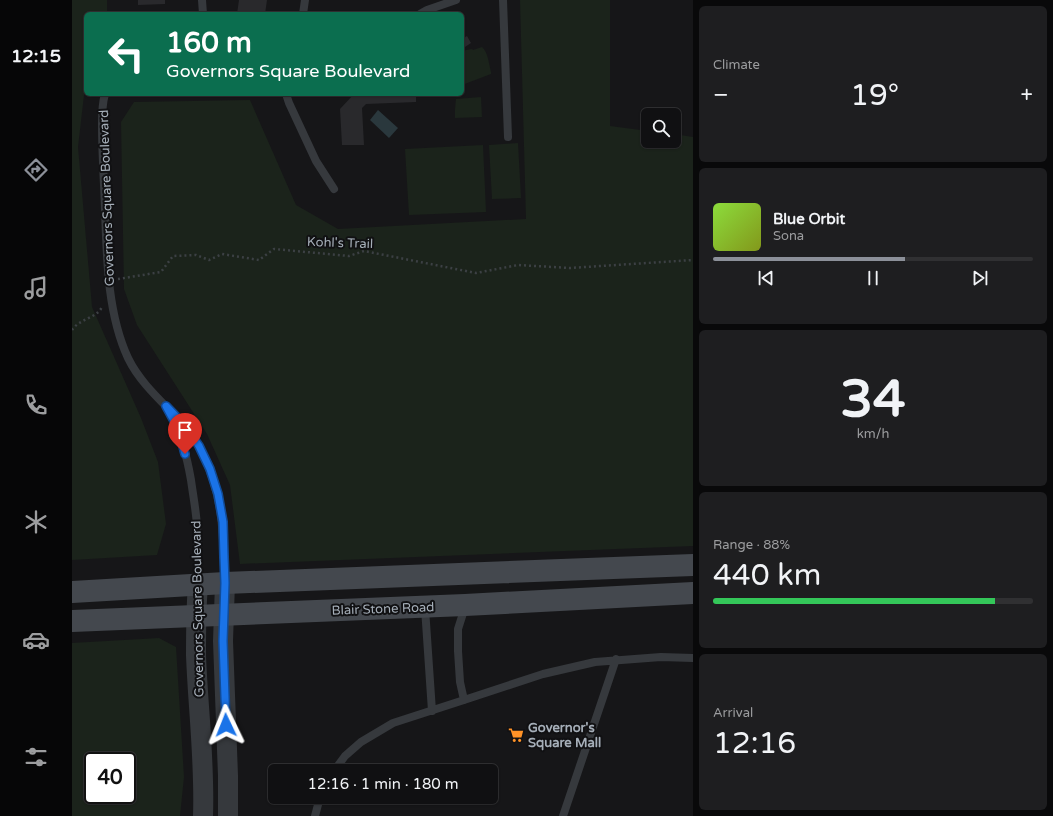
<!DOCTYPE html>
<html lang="en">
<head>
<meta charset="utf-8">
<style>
	:root { --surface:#101012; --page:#1e1e20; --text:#f1f3f6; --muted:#9c9d9f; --line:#303032; --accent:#8c9099 }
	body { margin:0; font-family:"Varela Round",sans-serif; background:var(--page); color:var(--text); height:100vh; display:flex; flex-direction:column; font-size:15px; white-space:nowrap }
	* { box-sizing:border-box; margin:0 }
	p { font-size:13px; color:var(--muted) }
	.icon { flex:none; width:22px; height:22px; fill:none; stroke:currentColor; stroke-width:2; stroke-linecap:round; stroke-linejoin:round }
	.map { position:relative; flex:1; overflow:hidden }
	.panel { display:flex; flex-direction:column; gap:6px; padding:6px; background:#09090a; width:360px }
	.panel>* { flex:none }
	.guide { position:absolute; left:12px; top:12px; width:380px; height:84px; border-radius:6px; box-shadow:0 1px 3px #0004,0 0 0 1px var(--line); background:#0b6e4f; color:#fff; overflow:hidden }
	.controls { position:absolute; left:569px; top:108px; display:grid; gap:8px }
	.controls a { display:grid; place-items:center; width:40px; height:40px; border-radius:6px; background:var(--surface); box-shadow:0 1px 3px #0004,0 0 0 1px var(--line); font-size:20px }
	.speed { position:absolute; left:12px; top:752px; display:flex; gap:8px; font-size:20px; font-weight:700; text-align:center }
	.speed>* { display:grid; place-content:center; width:52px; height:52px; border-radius:50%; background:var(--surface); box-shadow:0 1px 3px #0004,0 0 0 1px var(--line); line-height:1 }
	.speed .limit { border:2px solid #111; border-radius:6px; background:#fff; color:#111 }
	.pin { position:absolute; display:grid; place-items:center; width:34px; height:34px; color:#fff; margin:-41px -17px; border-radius:50% 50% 50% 0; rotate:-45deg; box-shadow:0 0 4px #0007 }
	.pin .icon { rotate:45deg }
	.me { position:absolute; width:44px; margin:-22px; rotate:358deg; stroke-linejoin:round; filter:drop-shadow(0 0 3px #0008) }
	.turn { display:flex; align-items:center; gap:14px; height:84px; padding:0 16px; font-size:18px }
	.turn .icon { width:52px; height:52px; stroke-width:2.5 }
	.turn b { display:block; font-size:28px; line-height:34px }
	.big { font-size:30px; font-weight:600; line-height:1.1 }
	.panel .card { flex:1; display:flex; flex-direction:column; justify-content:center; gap:6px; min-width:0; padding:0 14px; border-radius:6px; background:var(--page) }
	.panel .dial { align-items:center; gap:0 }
	.dial b { font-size:52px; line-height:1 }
	.song { display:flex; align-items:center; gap:12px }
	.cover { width:48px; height:48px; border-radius:6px; background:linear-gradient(135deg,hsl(90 70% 55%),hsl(70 70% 35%)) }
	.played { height:4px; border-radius:2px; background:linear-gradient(90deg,var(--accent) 60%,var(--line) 60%) }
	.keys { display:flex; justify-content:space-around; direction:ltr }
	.heat { display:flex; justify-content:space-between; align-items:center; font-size:22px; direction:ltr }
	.charge { height:6px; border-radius:3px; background:linear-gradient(90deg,#34c759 88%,var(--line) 0) }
	.trip { position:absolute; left:196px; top:764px; width:230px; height:40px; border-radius:6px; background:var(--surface); box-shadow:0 1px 3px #0004,0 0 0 1px var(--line); font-weight:600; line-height:40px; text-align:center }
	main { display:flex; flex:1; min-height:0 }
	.menu { display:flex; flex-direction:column; width:72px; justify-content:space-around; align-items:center; background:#060607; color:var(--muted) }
	.menu .icon { width:28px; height:28px }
	.menu .active { color:var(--accent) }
	.menu b { font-size:18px; color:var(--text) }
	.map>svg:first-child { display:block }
	.green { fill:#1b231b; fill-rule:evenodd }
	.water { fill:#2a383d }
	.building { fill:#29292c }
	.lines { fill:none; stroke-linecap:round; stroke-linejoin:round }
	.path { stroke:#3c4044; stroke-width:2.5; stroke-dasharray:2 3; stroke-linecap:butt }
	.service { stroke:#36393d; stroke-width:8 }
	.tertiary { stroke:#36393d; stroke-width:20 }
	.secondary { stroke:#44484e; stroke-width:22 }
	.route-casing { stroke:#114b97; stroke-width:10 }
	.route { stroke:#1a73e8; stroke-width:7 }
	.labels { text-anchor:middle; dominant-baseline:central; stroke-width:4; stroke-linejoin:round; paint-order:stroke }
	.street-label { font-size:13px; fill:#a6afb9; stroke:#111113 }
	.poi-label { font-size:13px; font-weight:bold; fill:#a6afb9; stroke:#111113; text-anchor:start }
</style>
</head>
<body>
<main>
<nav class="menu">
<b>12:15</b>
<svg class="icon active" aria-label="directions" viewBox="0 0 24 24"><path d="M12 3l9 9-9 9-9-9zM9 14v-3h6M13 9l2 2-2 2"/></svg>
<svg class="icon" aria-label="music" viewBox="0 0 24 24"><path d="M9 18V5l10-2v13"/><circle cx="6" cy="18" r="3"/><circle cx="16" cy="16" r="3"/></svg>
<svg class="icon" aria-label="phone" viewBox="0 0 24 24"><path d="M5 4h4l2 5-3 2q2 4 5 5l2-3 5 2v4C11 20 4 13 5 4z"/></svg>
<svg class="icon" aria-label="climate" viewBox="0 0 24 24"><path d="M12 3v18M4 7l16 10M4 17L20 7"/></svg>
<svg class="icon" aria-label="car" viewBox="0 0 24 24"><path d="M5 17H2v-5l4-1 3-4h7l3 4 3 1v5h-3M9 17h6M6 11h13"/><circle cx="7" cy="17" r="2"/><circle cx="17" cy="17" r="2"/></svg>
<svg class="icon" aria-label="filters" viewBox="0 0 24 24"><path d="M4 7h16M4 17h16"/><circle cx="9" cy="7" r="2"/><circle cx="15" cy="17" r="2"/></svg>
</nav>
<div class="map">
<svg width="621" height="816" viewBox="0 0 621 816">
	<rect width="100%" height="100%" fill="#161618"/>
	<path class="green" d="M0,0H35V14H14V78L6,147L20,307L69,418L86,462L94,524L85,555L0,560Z
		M448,0H538V126L576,131V141H602V134L621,137V546L168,564L158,485L135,434L65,325L52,289L49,122L62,102L178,100L224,205L266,229L454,219Z
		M410,47C416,52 417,64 419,72V74L390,85V52L394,50L400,49L401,50Z
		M409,97L410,117L383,118V110L384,99Z
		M446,143L449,198L420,199L417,145Z
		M411,145L414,212L337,215L333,149Z
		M87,638L104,647L112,777L108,816H0V643ZM21,761H55V795H21Z"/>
	<path class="water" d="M306,110L326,128L317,138L298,120Z"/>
	<path class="building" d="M66,0H93V4L66,5Z
		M167,0H195L193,14H165Z
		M395,36L399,43L390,49V39Z
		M282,94H344V102L294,104L290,108L292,145H270L268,109Z"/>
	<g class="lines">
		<path class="path" d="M46,279L89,272L101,256L124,255L137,260L150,254L187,260L202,249L277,256L292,251L404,273L446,265L498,268L621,260
			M0,330C7,319 25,318 30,307"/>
		<path class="service" d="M130,0L131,14
			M431,0L436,137
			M231,14L233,0
			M348,14L355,10L384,0
			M33,94C30,104 30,114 30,124C30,144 31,164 32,185C35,240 32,306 56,358C69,385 94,405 114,427C121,435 127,446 131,455C152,498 151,537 153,583
			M214,94L217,103L244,161L262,189
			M99,416C110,436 115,457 119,480C121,495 124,510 125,526C126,545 126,565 126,584
			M353,608L360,711
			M392,700L388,682L386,651V629L393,607
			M262,771L273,756L289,742L321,723L392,700L471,674L523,662L589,657L621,658
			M243,816L248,797
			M491,816L544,659"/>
		<path class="tertiary" d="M153,583L151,641L156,776V816
			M126,585C124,608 124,631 124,655C126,709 133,762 131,816"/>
		<path class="secondary" d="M0,592L153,583L621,565
			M0,621L393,605L621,593"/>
	</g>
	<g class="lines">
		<g class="route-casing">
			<path id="route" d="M113,454L106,428L94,406L115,428L127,446L138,469L146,494L151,522L152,557L153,583L151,641L154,725"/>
		</g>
		<use href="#route" class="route"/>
	</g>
	<defs>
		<g id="supermarket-bare" transform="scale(1.2)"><path d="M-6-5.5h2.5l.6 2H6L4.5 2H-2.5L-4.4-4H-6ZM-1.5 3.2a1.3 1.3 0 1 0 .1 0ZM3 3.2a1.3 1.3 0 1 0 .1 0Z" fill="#ff9227" stroke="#111113" stroke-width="2.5" paint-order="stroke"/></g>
	</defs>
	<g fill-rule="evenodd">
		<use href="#supermarket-bare" x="444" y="735"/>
	</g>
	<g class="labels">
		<g class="street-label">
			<text transform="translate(35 198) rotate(-92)">Governors Square Boulevard</text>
			<text transform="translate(268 243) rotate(2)">Kohl's Trail</text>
			<text transform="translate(126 609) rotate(-91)">Governors Square Boulevard</text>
			<text transform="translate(311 609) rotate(-2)">Blair Stone Road</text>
		</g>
		<g class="poi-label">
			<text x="456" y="728">Governor's<tspan x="456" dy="15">Square Mall</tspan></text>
		</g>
	</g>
</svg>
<div class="controls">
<a><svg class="icon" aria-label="search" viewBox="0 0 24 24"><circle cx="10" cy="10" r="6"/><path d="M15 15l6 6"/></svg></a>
</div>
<div class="speed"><div class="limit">40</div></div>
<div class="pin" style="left:113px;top:454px;background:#d93025"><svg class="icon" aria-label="arrive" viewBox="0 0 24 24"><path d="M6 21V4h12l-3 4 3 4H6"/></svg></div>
<svg class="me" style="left:154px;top:725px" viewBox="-20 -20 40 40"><path d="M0-17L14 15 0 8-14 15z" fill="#1a73e8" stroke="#fff" stroke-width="4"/></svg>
<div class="trip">12:16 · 1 min · 180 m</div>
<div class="guide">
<div class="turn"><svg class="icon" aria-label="left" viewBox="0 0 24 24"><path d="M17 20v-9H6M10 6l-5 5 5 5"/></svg><div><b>160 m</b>Governors Square Boulevard</div></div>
</div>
</div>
<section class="panel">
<div class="card"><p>Climate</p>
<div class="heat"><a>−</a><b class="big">19°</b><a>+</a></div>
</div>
<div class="card">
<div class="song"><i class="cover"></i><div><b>Blue Orbit</b><p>Sona</p></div></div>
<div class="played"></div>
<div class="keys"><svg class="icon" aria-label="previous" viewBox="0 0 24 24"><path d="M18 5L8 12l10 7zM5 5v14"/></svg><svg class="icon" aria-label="pause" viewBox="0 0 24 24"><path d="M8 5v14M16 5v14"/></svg><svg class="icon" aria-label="next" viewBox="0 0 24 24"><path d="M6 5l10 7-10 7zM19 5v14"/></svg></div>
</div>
<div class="card dial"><b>34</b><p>km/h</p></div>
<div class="card"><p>Range · 88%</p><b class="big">440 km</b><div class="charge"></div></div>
<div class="card"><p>Arrival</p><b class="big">12:16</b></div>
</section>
</main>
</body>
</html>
